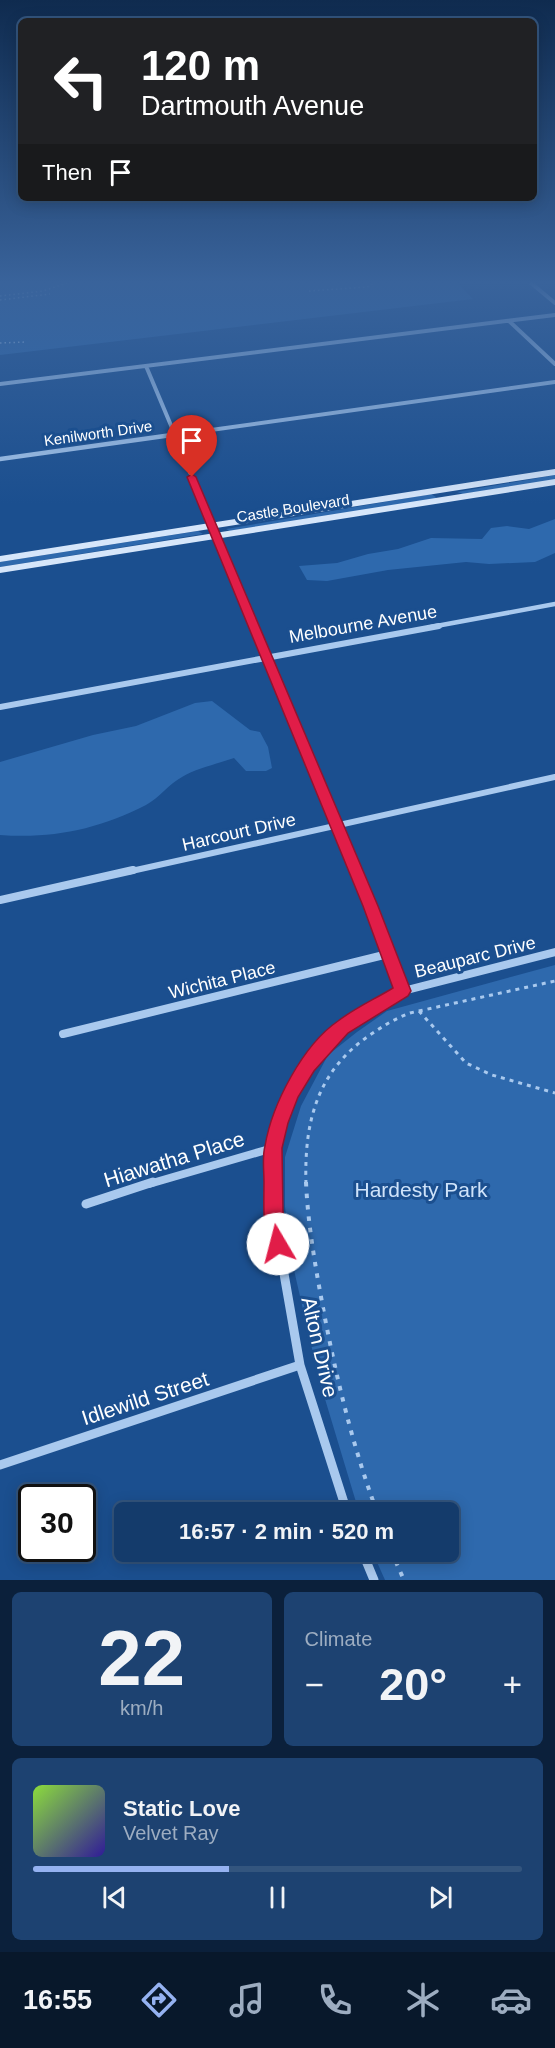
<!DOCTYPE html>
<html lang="en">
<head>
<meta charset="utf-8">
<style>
	:root { --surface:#143b6b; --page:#1d4271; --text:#f1f3f6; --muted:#9dadc1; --line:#33557e; --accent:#95b2f1 }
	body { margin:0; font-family:Helvetica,sans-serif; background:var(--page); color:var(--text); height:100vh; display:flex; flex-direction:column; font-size:22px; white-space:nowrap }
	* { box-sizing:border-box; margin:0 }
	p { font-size:20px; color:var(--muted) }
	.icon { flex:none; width:33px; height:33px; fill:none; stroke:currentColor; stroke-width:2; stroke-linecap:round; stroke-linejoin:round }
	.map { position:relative; height:1580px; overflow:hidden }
	.details { display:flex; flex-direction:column; gap:12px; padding:12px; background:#0b203b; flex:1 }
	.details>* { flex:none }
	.guide { position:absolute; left:18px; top:18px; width:519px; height:183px; border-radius:9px; box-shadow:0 3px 15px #0003,0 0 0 2px var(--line); background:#202124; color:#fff; overflow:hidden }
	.speed { position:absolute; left:18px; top:1484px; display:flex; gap:12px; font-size:30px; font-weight:700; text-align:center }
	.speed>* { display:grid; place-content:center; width:78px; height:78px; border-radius:50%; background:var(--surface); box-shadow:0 3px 15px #0003,0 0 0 2px var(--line); line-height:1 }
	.speed .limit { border:3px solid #111; border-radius:9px; background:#fff; color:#111 }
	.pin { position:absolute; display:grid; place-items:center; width:51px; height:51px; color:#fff; margin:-62px -26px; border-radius:50% 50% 50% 0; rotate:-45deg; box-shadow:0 0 6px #0007 }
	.pin .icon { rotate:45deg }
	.me { position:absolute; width:66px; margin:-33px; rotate:352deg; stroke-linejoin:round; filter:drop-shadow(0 0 4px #0008) }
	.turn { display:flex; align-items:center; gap:21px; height:126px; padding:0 24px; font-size:27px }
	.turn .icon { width:78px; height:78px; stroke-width:2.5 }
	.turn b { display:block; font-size:42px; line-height:51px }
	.then { display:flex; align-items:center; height:57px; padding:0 24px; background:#0003; gap:12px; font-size:22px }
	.big { font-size:45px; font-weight:600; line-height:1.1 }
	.details .card { flex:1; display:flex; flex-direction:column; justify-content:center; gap:9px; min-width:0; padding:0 21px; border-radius:9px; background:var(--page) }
	.details .dial { align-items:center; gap:0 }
	.dial b { font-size:78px; line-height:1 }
	.song { display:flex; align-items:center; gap:18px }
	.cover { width:72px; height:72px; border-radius:9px; background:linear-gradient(135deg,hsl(90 70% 55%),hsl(250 70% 35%)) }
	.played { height:6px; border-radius:3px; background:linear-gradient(90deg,var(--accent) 40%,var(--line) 40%) }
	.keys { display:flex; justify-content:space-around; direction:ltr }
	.heat { display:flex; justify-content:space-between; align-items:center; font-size:33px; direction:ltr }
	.details .tiles { flex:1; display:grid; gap:12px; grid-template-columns:1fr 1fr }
	.card:last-child { grid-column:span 2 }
	.trip { position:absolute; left:114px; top:1502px; width:345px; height:60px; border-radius:9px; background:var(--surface); box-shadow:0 3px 15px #0003,0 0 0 2px var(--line); font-weight:600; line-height:60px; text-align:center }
	.tabs { display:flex; height:96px; justify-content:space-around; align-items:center; background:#08182b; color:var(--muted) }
	.tabs .icon { width:42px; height:42px }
	.tabs .current { color:var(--accent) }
	.tabs b { font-size:27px; color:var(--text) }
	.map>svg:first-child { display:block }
	.green { fill:#2e69ad }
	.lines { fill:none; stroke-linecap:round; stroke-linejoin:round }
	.path-far2 { stroke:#a9c9ee; stroke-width:1.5; stroke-dasharray:1.5 3; stroke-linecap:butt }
	.path-far1 { stroke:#a9c9ee; stroke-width:3; stroke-dasharray:4 5; stroke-linecap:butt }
	.path { stroke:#a9c9ee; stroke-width:4; stroke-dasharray:4.5 7; stroke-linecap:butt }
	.street-far4 { stroke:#a9c9ee; stroke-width:4 }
	.street-far3 { stroke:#a9c9ee; stroke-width:4.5 }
	.street-far2 { stroke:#a9c9ee; stroke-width:6 }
	.street-far1 { stroke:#a9c9ee; stroke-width:8 }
	.street { stroke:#a9c9ee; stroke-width:9 }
	.secondary { fill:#d6e6fa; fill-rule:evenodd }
	.route { fill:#e11d48; stroke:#92132f; stroke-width:1.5 }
	.labels { text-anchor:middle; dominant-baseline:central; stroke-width:6; stroke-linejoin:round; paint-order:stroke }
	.far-street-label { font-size:15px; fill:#fff; stroke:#1b4f8f }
	.street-label { font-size:18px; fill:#fff; stroke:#1b4f8f }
	.near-street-label { font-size:21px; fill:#fff; stroke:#1b4f8f }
	.near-park-label { font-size:21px; fill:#cfe3fa; stroke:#1b4f8f }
</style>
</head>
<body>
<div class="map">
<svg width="555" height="1580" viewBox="0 0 555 1580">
	<rect width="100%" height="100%" fill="#1b4f8f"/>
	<path class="green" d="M0,283H457L473,299L0,355Z
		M555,475V480L463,494L457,492Z
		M431,494L436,497L435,499L230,531L226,529Z
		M555,519V553L535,562L489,564L466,562L388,570L327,581L307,580L299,566L337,563L368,554L398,549L431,538L482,539L491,528L507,526L529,529Z
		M198,531L203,534L0,567V562Z
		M212,701L250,730L260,732L268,747L272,768L266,771H246L234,758C217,764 197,768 182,777C169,784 159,798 146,805C99,829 53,839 0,835V762L93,735L136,726L195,703Z
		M555,965V1580H385L372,1551H448V1512H359L319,1379L291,1257L285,1207V1157L301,1106L328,1055L357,1032L387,1011Z"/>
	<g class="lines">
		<path class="path-far2" d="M309,291L367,287L375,283
			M0,296L43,291L67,283
			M0,300L50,294
			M0,343L26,342"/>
		<path class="path-far1" d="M419,1011L466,1063L492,1075L555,1093
			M306,1184C304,1122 317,1071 370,1035C383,1026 396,1018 410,1013L555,981"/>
		<path class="path" d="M306,1182C308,1227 316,1270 324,1313C337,1381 353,1447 377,1512
			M391,1551L404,1580"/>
		<path class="street-far4" d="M531,283L555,303
			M509,321L555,364
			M146,366L175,435
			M0,384L555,315
			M175,435L555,382"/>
		<path class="street-far3" d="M174,433L255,627
			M0,459L186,433
			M431,627L555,604"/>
		<path class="street-far2" d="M255,626L357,872
			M0,707L439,626
			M127,872L555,777"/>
		<path class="street-far1" d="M356,870L403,991
			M0,900L133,870
			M63,1034L388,954
			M149,1184L273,1148
			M273,1184V1148L279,1123L292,1091L308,1065L328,1041L353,1019L403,991L555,952"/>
		<path class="street" d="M273,1182V1211L300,1365L347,1512
			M86,1204L153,1182
			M0,1465L300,1365
			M362,1551L374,1580"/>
		<path class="secondary" d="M555,469V475L0,562V556Z
			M555,479V485L0,573V567Z"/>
	</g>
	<linearGradient id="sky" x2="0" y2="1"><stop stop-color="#0f2b4f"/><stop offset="0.56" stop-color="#39639b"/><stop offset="1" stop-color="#39639b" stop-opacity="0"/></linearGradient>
	<rect width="555" height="504" fill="url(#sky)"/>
	<path class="route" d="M192,474L196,477L378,906L411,991L408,996L348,1033L314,1071L298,1097L288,1123L282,1148L283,1211L288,1244L285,1251L278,1254L271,1251C262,1230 264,1205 264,1182C264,1170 262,1157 265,1146C272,1104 303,1045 338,1021C355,1008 375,999 393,988L363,906L187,477Z"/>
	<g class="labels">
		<g class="far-street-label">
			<text transform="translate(98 433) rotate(-8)">Kenilworth Drive</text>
			<text transform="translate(293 508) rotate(-9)">Castle Boulevard</text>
		</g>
		<g class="street-label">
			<text transform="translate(363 624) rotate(-10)">Melbourne Avenue</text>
			<text transform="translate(239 832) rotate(-13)">Harcourt Drive</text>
			<text transform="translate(475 957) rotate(-14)">Beauparc Drive</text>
			<text transform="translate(222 980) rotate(-14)">Wichita Place</text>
		</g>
		<g class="near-street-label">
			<text transform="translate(174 1159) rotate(-17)">Hiawatha Place</text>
			<text transform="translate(320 1347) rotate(77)">Alton Drive</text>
			<text transform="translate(145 1398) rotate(-18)">Idlewild Street</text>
		</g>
		<g class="near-park-label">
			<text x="421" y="1189">Hardesty Park</text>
		</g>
	</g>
</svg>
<div class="speed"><div class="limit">30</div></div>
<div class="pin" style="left:192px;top:477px;background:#d93025"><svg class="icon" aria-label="arrive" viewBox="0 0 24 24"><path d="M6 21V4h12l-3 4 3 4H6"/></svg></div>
<svg class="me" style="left:278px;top:1244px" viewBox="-20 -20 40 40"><circle r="19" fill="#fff"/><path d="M0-13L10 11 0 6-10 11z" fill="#e11d48"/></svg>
<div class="trip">16:57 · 2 min · 520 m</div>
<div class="guide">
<div class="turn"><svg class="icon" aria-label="left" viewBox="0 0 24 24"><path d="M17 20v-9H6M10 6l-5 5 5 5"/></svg><div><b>120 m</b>Dartmouth Avenue</div></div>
<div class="then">Then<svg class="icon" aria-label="arrive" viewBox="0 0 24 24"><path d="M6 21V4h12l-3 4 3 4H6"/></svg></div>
</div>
</div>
<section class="details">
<div class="tiles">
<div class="card dial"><b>22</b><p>km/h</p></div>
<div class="card"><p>Climate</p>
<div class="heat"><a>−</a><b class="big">20°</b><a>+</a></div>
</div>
<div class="card">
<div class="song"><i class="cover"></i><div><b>Static Love</b><p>Velvet Ray</p></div></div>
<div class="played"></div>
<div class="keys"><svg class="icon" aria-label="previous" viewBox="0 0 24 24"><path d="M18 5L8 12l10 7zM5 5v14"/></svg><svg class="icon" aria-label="pause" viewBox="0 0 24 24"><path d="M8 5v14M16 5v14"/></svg><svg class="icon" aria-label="next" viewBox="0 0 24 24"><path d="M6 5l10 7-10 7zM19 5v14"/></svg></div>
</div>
</div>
</section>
<nav class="tabs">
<b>16:55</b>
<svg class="icon current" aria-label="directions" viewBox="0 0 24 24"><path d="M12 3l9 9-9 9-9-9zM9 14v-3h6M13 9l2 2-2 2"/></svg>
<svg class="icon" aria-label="music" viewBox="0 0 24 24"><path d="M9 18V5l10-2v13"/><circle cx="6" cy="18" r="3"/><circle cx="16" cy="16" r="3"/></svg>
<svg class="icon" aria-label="phone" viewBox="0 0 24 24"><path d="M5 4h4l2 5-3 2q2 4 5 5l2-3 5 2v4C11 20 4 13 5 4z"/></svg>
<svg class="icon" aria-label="climate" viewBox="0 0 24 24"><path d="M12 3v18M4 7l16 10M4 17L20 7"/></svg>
<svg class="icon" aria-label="car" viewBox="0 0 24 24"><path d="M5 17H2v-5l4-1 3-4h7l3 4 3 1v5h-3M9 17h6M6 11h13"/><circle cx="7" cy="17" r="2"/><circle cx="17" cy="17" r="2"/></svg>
</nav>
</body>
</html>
